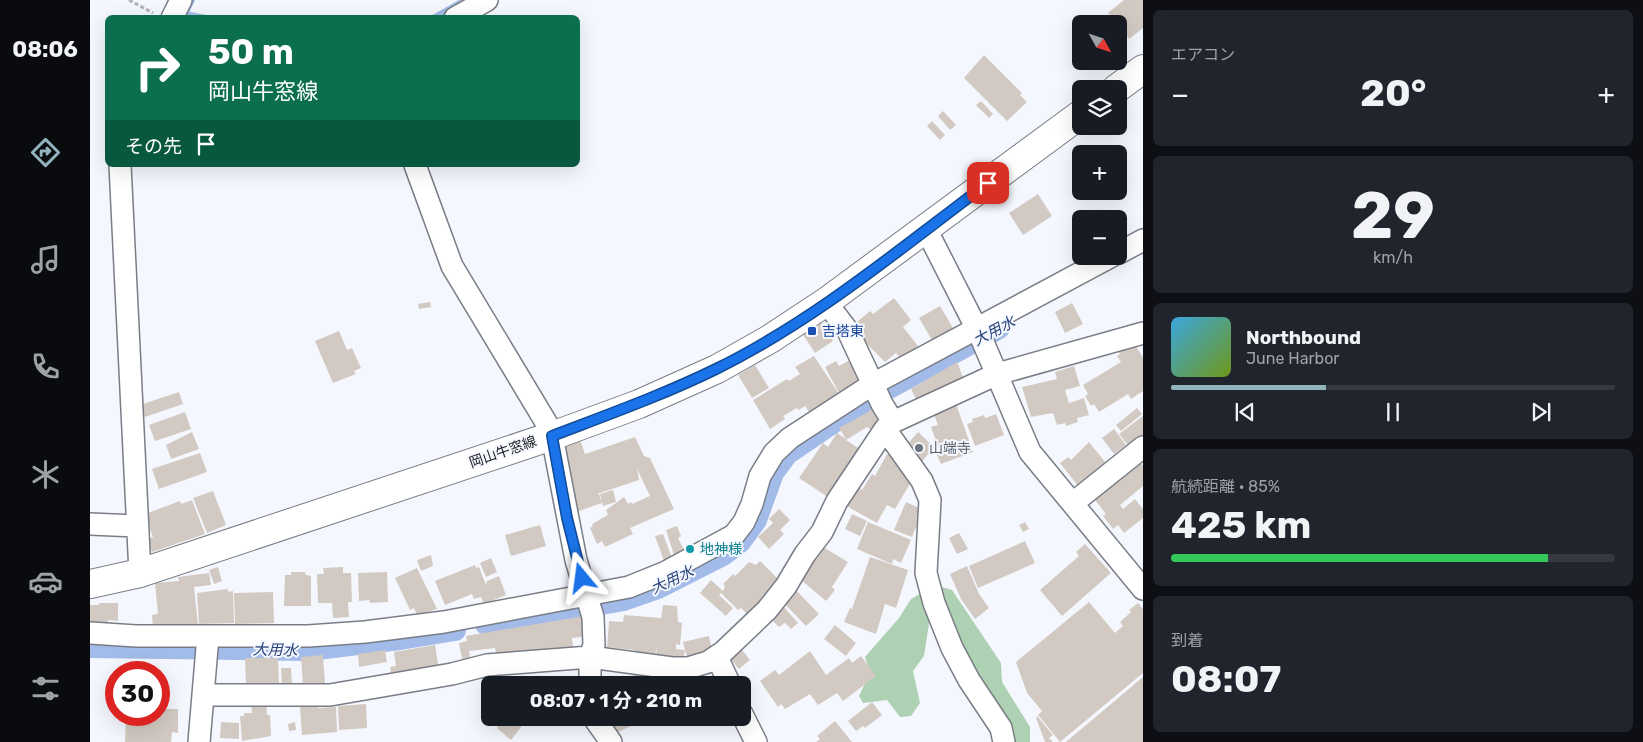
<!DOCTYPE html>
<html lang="ja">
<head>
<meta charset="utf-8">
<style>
	:root { --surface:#171b24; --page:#20242c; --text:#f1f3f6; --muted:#9ea1a6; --line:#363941; --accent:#92b4bc }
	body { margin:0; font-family:Rubik,"Noto Sans JP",sans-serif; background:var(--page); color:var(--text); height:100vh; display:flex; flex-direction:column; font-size:19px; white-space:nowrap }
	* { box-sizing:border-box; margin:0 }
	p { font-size:16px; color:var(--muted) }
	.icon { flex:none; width:28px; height:28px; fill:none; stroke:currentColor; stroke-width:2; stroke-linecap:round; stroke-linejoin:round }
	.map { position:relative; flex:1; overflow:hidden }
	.side { display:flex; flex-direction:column; gap:10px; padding:10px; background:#0d0f14; width:500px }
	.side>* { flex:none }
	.banner { position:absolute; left:15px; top:15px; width:475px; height:152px; border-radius:8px; box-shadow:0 5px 20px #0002; background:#0b6e4f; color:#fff; overflow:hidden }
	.needle { width:32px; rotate:130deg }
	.tools { position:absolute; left:982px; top:15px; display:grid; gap:10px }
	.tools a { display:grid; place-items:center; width:55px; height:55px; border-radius:8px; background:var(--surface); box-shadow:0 5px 20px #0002; font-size:25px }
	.speed { position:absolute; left:15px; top:661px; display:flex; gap:10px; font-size:25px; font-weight:700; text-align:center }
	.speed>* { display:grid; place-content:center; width:65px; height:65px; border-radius:50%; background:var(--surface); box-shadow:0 5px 20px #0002; line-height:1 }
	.speed .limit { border:8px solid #d22; background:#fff; color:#111 }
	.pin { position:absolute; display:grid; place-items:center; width:42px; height:42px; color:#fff; margin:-21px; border-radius:10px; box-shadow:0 2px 8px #0006 }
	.me { position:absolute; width:55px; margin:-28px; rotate:344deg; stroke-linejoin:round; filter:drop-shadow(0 0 4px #0008) }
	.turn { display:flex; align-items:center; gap:18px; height:105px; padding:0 20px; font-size:22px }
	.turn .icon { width:65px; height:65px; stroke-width:2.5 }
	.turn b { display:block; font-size:35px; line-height:42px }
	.then { display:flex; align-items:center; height:48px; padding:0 20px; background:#0003; gap:10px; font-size:19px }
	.big { font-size:38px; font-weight:700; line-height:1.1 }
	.side .widget { flex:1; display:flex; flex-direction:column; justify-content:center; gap:8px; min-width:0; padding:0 18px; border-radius:8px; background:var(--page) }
	.side .dial { align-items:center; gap:0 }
	.dial b { font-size:65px; line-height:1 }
	.song { display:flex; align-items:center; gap:15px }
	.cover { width:60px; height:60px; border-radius:8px; background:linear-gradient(135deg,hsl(200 70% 55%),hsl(80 70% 35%)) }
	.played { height:5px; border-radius:2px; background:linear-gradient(90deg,var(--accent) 35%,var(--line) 35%) }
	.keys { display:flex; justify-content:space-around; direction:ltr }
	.heat { display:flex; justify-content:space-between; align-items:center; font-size:28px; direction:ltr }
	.charge { height:8px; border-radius:4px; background:linear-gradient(90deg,#34c759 85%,var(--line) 0) }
	.trip { position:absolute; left:391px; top:676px; width:270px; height:50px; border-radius:8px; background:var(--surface); box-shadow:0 5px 20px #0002; font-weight:700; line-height:50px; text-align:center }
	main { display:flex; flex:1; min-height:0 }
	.tabs { display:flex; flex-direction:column; width:90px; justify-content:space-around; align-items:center; background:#090b0e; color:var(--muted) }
	.tabs .icon { width:35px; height:35px }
	.tabs .current { color:var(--accent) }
	.tabs b { font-size:22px; color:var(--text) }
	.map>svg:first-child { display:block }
	.green { fill:#aed0b3 }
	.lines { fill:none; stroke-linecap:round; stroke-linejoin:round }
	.stream { stroke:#a2bbe8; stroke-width:6 }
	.canal { stroke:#a2bbe8; stroke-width:22 }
	.building { fill:#d2cac2 }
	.minor-casing { stroke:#797d86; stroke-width:24 }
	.primary-casing { stroke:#797d86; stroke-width:30 }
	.path { stroke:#b0b2b8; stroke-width:3; stroke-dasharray:4 2.5; stroke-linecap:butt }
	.minor { stroke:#fff; stroke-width:21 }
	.primary { stroke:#fff; stroke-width:28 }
	.route-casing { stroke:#114b97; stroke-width:12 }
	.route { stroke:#1a73e8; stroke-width:9 }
	.transit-dot { fill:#1a4fb4; stroke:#f5f7fe; stroke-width:2 }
	.worship-dot { fill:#6b7280; stroke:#f5f7fe; stroke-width:2 }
	.culture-dot { fill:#0f9aa8; stroke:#f5f7fe; stroke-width:2 }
	.labels { text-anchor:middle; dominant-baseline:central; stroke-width:4; stroke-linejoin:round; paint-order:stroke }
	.transit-label { font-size:14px; fill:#164399; stroke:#f5f7fe; text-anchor:start }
	.worship-label { font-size:14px; fill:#5b616d; stroke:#f5f7fe; text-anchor:start }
	.street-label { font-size:14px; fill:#1c1d21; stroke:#f5f7fe }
	.culture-label { font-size:14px; fill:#0d838f; stroke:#f5f7fe; text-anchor:start }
	.water-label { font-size:15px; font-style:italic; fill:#27437b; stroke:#f5f7fe }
</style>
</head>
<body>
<main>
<nav class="tabs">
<b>08:06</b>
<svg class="icon current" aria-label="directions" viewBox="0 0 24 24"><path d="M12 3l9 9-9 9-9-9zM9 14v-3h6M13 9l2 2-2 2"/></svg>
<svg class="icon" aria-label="music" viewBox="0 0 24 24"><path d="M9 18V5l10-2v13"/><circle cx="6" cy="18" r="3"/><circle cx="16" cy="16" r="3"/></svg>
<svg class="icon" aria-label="phone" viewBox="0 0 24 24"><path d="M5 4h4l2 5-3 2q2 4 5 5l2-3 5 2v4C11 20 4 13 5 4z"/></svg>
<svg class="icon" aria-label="climate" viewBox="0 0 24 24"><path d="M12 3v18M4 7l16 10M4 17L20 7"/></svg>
<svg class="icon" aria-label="car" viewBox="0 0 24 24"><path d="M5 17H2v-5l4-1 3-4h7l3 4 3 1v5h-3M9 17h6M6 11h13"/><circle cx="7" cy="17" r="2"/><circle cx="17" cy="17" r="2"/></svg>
<svg class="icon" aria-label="filters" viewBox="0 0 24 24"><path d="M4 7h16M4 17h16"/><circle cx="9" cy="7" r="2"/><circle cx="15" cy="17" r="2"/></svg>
</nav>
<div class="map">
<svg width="1053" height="742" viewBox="0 0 1053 742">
	<rect width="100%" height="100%" fill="#f5f7fe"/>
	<path class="green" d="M845,585L862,590L911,663L912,682L940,727V742H923L909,705L876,654L840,617L834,656L823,671L830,703L821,716L810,717L797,700L773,703L769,696L780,673L775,657L809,618L821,599Z"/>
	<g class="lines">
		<path class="stream" d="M102,0L95,14L116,18
			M343,18L375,0"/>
		<path class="canal" d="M396,624L534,600L568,588L633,555L650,542L666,520L683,473L697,454L775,401L909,328
			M0,647L218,650L310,639L365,630"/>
	</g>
	<path class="building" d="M1034,0H1053V28L1039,39L1029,24L1018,13Z
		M894,55L932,93L930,95L937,102L917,121L874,78Z
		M891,101L903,114L899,118L886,105Z
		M853,111L866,125L860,130L848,116Z
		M842,121L855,135L850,140L837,126Z
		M948,194L962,216L933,235L919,213Z
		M804,298L821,320L813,327L828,346L811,359L806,353L795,362L777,344L775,346L760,328L780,311L783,314Z
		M340,302L341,307L329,309L328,304Z
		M982,303L993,324L975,333L965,312Z
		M850,306L863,328L842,340L829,318Z
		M730,321L743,341L725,353L712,333Z
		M249,331L257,350L262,348L271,368L264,371L266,374L243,383L225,341Z
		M1041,344L1043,348L1046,346L1053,358V391L1041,399L1038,394L1009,412L1004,404L1001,406L995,396L998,394L993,385L1031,362L1027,356L1030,354L1028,351Z
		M724,356L749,394L719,412L715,406L709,410L707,408L693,416L695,419L680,429L663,400L697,379L699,381L710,374L705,367Z
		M762,359L773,380L749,393L735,367L746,361L749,366Z
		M867,362L874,380L827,401L821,389Z
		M665,365L679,388L662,398L648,375Z
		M984,366L990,386L975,390L979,403L994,398L999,415L987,418L988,422L976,426L975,423L967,425L963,413L941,417L932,387L967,379L965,372Z
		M89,392L93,404L55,417L50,405Z
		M864,398L883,452L851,464L846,452L850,451L841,427L848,425L841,406Z
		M785,408L794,423L782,430L777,427L756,440L773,451L741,499L709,478L733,443L738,447L747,433L756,439L749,428Z
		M1047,408L1052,414L1031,431L1026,425Z
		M95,412L101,429L65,441L59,425Z
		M906,414L914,435L885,446L877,424L883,422L882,419L894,415L895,418Z
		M1053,416V437L1040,448L1029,434Z
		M1024,429L1036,445L1024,454L1012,438Z
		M102,432L109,449L81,459L76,445Z
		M828,432L844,447L830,464L813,449Z
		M545,437L554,456L560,458L584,509L540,528L543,534L515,547L512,541L507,544L500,528L503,526L502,524L518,515L516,510L534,497L538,504L541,502L542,504L560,496L547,469L549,480L507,494H509L512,503L486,512L468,446L490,439L495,454Z
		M999,442L1020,468L992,491L970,463L978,457L981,460Z
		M110,453L117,472L69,489L62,469Z
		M797,454L814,464L824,477L805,509L797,505L787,523L753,504L763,485L772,490L782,474L785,476Z
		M1050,462L1053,466V486L1030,505L1033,509L1045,499L1053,509V518L1034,533L1028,525L1023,529L1013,516L1016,514L1005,500Z
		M523,490L526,502L513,506L510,494Z
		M123,491L136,525L117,533L103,498Z
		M102,500L115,534L62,552L57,540L63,537L57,521L58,513L90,501L91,504Z
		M816,502L833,510L822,537L804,530Z
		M689,509L700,520L690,530L694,534L679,549L668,537L683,523L679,519Z
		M762,514L777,521L770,536L755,529Z
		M778,522L821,540L811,563L803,559L802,564L767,549Z
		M935,522L939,529L933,532L929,525Z
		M450,525L456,546L421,556L415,535Z
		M587,526L591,536L588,538L594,550L584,555L576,530Z
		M869,533L878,549L867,554L859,538Z
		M573,534L582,558L574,561L565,536Z
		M935,541L945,563L888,588L879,566Z
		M995,544L1021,573L972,616L950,590L989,556L986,552Z
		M733,547L758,562L742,587L745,590L736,601L710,579Z
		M341,555L343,566L331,571L327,560Z
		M780,557L818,570L806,608L795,604L786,634L754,622L760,608L762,609Z
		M401,558L407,572L396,577L390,563Z
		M670,561L692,583L657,614L651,608L648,610L631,593L629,595L643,608L636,616L610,593L621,580L633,591L635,586L633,584L643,574L645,576L659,562L666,565Z
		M385,565L386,568L389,567L396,585L397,581L409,576L416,595L394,604L391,597L384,599L382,594L355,605L345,581Z
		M877,566L889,594L899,608L885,619L871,599L860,574Z
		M128,567L132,581L124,584L119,570Z
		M253,567V573H261L262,602H258L259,617L243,618L242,603H228L227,574H234L233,568Z
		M327,568L347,609L327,615L324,608L320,610L305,578Z
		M201,572H215L216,575L221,576V606H194L195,575H201Z
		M297,572L298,602L280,603L279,600L269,601L268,573Z
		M119,573L121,585L104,587L108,625L63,628L62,615L68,614L65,583L89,581L88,577Z
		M704,588L729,614L716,626L691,600Z
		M138,589V592L143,591L144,623L109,624L107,593Z
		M183,592L184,623L145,624L144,593Z
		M999,602L1025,633L1033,626L1030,622L1041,612L1039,610L1048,603L1053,609V673L970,742L948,715L952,711L937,693L926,662Z
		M9,603H28V621L18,620V625L0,626V605H9Z
		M691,604L708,623L701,629L695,623L689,627L678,616Z
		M573,605L587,606L588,622L592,623L590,645L586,644V649L595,650L594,657L566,655L567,647L565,655L544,654L545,650L517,647L519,621L533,622L534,615L571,618Z
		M494,616L498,636L482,638L483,647L407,657L405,648L379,651L380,657L372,659L369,643L377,641L376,636Z
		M745,625L766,643L756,656L734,639Z
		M619,636L622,651L597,657L593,642Z
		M345,645L349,670L302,678L300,667L306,666L304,652Z
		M649,646L660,660L649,669L637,655Z
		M295,650L297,662L269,667L268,654Z
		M720,651L736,675L759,658L762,663L771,656L786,676L753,701L747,693L728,705L720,694L695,709L691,704L688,707L670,681L685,670L689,675Z
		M233,655L235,684L213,686L211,657Z
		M155,658H188L189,684H156Z
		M191,668H201L202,685L192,686Z
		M556,670L563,685H540L545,682L542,676Z
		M1053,677V742H976Z
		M417,681L418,684L429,682V685H404Z
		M400,685V705H399L395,686Z
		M176,701L177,715H180L181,736L152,741L150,716H154V713H162L161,702Z
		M782,702L792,715L775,728L773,726L766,731L758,721Z
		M276,704L277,728L249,730L248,706Z
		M228,706V708L246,707L247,732L212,735L210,707Z
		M69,709H88V733L82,732L81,742H35L36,715H69Z
		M947,716L963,735L959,738L963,742H955L946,718Z
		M415,718H438L421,740L407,728Z
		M516,718H558L526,733Z
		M745,721L762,742H726L730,739L727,736Z
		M131,722L149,723V739L130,738Z
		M205,722L206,730L199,731L198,724Z"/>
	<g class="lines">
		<g class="minor-casing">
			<path id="minor" d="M82,18L91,0
				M365,18L397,0
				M30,165L50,573
				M325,165L362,266L457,424L462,436L486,560L503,617L504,645L500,657V685
				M836,229L890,335L940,452L1053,589
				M1029,253L1053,240
				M736,302L758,331L792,404L803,422L795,429L832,481L840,500L836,573L844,603L862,648L879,680L911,728L914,742
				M803,422L907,374L1053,333
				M983,503L1053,447
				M0,524L46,526
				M0,633L46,636H218L275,632L354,622L539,587L576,572L644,535L654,522L662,504L670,476L684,453L700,438L783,384L1022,256
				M627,657L640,685
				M115,695H240L362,674L397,665L500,657L582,668H598L618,662L633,652L677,610L696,586L715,554L732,532L747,501L795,429
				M652,714L666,742
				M504,718L521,742
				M109,742L118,636"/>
		</g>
		<g class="primary-casing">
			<path id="primary" d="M1026,89L1053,69
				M0,584L50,573L462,436L549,404L627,369L680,339L736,302L991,114"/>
		</g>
		<path class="path" d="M39,0L63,13"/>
		<use href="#minor" class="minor"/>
		<use href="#primary" class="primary"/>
	</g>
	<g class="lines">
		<g class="route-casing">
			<path id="route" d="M492,578L477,518L462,436C517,415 573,395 626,369C724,321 811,248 898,183"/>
		</g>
		<use href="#route" class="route"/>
	</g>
	<rect class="transit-dot" x="717" y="326" width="10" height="10" rx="2.5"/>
	<circle class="worship-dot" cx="829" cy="448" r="5"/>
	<circle class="culture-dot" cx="600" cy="549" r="5"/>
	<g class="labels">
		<g class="transit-label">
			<text x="732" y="331">吉塔東</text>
		</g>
		<g class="worship-label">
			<text x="839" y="448">山端寺</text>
		</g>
		<g class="street-label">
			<text transform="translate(413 452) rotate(-19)">岡山牛窓線</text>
		</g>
		<g class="culture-label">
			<text x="610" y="549">地神様</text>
		</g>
		<g class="water-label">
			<text transform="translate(904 331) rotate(-28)">大用水</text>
			<text transform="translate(582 580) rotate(-25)">大用水</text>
			<text transform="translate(185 650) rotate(1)">大用水</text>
		</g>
	</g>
</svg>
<div class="tools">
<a><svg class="needle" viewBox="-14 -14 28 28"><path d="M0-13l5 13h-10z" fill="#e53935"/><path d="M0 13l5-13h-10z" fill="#9ea1a6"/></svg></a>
<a><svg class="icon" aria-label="layers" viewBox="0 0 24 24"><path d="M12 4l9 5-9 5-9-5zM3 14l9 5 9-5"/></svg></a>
<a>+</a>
<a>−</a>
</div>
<div class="speed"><div class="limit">30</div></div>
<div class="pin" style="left:898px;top:183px;background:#d93025"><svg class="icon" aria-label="arrive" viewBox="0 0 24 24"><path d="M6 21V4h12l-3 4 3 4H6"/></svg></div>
<svg class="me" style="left:492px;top:578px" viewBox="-20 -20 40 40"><path d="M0-17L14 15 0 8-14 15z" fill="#1a73e8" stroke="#fff" stroke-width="4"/></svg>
<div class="trip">08:07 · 1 分 · 210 m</div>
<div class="banner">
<div class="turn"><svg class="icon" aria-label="right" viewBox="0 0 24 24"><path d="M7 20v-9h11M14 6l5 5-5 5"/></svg><div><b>50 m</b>岡山牛窓線</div></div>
<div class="then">その先<svg class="icon" aria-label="arrive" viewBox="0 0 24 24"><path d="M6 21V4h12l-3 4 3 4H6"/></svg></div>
</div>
</div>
<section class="side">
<div class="widget"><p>エアコン</p>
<div class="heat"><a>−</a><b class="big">20°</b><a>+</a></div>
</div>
<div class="widget dial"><b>29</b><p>km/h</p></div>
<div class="widget">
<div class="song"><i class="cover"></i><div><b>Northbound</b><p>June Harbor</p></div></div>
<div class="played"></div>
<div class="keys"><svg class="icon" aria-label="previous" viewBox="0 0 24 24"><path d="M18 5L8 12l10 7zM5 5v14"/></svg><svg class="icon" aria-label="pause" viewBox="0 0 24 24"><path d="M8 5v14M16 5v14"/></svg><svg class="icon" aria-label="next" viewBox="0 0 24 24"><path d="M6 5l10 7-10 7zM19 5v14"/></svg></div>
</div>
<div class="widget"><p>航続距離 · 85%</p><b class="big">425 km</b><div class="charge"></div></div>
<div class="widget"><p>到着</p><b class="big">08:07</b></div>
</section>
</main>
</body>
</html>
